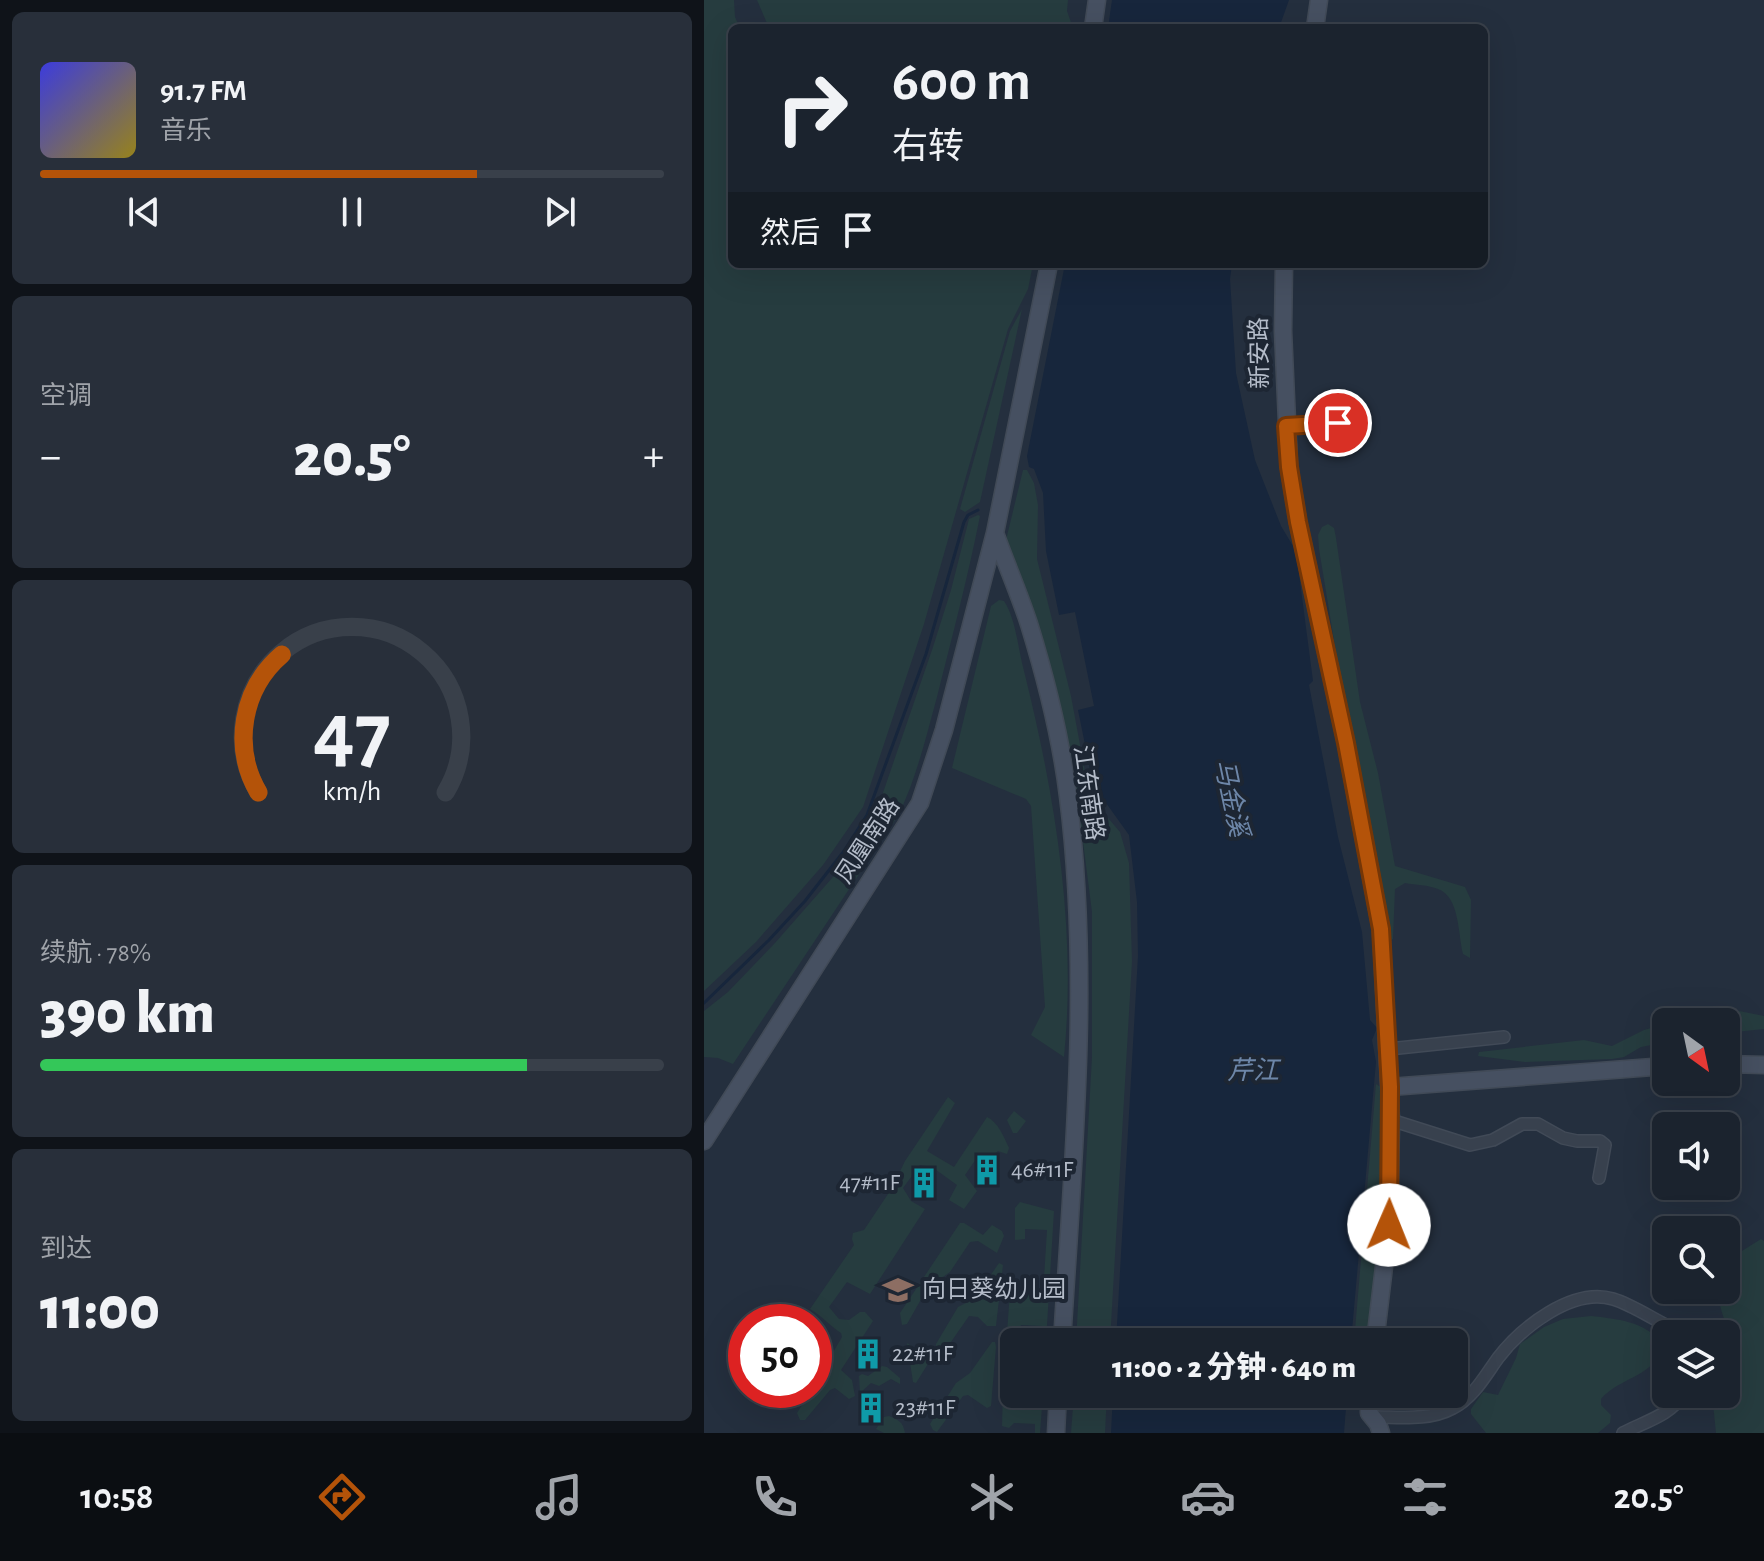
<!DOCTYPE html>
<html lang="zh">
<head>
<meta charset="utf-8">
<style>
	:root { --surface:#1b232e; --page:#282f3a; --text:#f1f3f6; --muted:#a0a4aa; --line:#39404a; --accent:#b45309 }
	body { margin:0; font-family:"Alegreya Sans","Noto Sans SC",sans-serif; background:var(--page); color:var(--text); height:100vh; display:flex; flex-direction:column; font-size:30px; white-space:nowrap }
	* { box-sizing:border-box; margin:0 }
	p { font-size:26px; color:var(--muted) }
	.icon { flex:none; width:44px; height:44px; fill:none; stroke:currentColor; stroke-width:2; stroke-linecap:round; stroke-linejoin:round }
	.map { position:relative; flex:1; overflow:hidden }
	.side { display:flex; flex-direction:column; gap:12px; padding:12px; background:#0f1319; width:704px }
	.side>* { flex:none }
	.banner { position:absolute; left:24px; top:24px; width:760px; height:244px; border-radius:12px; box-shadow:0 8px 32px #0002,0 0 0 2px var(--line); background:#1b232e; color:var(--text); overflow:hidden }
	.needle { width:52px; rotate:147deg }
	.controls { position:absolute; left:948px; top:1008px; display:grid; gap:16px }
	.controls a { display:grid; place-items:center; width:88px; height:88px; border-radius:12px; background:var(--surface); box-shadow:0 8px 32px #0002,0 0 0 2px var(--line); font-size:40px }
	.speed { position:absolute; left:24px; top:1304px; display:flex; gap:16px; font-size:40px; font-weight:700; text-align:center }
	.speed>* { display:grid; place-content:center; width:104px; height:104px; border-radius:50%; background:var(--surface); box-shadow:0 8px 32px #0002,0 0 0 2px var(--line); line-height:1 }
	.speed .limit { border:12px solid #d22; background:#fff; color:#111 }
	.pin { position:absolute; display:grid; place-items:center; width:68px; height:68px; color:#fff; margin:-34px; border:4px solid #fff; border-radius:50%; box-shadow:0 2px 8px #0007 }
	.me { position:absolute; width:88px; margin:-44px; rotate:1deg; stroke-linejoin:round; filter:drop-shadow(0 0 6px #0008) }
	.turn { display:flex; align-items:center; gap:28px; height:168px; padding:0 32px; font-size:36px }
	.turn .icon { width:104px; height:104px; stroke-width:2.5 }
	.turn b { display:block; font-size:56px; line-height:68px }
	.then { display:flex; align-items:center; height:76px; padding:0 32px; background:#0003; gap:16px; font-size:30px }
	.big { font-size:60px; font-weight:800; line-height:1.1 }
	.side .widget { flex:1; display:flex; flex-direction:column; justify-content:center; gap:12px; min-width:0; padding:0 28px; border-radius:12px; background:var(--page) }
	.side .dial { align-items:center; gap:0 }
	.dial svg { height:208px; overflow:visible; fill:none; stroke:var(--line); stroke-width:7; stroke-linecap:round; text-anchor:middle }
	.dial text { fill:var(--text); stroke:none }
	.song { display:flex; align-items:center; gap:24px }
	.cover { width:96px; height:96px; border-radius:12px; background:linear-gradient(135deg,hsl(240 70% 55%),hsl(50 70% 35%)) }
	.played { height:8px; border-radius:4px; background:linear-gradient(90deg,var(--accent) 70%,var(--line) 70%) }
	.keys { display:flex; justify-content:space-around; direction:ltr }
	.heat { display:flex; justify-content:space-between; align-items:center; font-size:44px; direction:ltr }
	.charge { height:12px; border-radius:6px; background:linear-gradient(90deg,#34c759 78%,var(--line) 0) }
	.trip { position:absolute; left:296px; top:1328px; width:468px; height:80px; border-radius:12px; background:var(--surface); box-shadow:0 8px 32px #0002,0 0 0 2px var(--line); font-weight:800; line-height:80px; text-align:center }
	.tabs { display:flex; height:128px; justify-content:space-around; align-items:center; background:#0b0e12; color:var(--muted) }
	.tabs .icon { width:56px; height:56px }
	.tabs .on { color:var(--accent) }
	.tabs b { font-size:36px; color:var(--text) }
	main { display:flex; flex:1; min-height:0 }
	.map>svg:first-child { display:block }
	.green { fill:#263c3f }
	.water { fill:#17263c }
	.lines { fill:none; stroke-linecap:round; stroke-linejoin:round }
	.stream { stroke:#17263c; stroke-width:3 }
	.street-casing { stroke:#414a57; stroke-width:14 }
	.secondary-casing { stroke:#414a57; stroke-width:19 }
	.street { stroke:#38414e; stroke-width:11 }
	.secondary { stroke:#465061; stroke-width:16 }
	.route-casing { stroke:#753606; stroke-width:20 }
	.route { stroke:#b45309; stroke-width:14 }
	.labels { text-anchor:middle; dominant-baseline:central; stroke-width:8; stroke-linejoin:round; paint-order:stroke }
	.street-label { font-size:24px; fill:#b4bcc9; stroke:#1d2633 }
	.poi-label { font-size:24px; fill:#b4bcc9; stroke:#1d2633; text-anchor:start }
	.water-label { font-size:26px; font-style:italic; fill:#6d86a8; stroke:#1d2633 }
</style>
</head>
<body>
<main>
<section class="side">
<div class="widget">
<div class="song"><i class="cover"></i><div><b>91.7 FM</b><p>音乐</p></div></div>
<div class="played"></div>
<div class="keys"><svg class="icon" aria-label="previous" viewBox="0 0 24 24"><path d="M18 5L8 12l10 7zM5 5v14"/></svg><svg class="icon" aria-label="pause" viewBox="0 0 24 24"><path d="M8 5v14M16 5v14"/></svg><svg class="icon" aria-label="next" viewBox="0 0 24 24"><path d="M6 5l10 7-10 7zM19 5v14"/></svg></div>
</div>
<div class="widget"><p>空调</p>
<div class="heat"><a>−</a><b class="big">20.5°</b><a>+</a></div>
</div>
<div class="widget dial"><svg viewBox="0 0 100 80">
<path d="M14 69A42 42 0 1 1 86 69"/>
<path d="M14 69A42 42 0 0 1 23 16" stroke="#b45309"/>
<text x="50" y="56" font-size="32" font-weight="700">47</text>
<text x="50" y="72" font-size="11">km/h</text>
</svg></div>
<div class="widget"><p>续航 · 78%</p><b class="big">390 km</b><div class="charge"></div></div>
<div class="widget"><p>到达</p><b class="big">11:00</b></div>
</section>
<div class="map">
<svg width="1060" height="1433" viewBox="0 0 1060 1433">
	<rect width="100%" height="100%" fill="#242f3e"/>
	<path class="green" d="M0,0H30L31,17L36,28H28V264H329L324,289L304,329L220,624L159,807L119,865L52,942L0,991Z
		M53,0H364L363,11L369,28H65Z
		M318,309L276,502L261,512L256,509L306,331Z
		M319,470H323L330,483L334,505L333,559L367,696L384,788L393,805L416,832L425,863L428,961L406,1342H372L388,1057V912L372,787L354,705L302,540Z
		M274,515L276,516C264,577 248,637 233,697C222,737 213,776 195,814L29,1064L14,1058L0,1057V1011L24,992L71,943L136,869L170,819L229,647L247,590L265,519Z
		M624,524L630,528L632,538L656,702L674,773L691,866L761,887L767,900L766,958L759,954C754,935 756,897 734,889C724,885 712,885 701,883L691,889L689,939L686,941L683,936L650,762L615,549L614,535L618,527Z
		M295,600L300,601C312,619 314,649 320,671C351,795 373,928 360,1057L327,1035L341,1007L327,806L322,799L248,768L287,606Z
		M1025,1009L1060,1016V1029L1022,1033V1022H972Z
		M962,1024V1042L937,1047L920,1057L908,1059L821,1062L774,1056L775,1052L880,1040L908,1046L940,1030Z
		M672,1084L678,1088L679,1234L666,1342H650Z
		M244,1097L251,1103L223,1151L250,1167L283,1117C294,1122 300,1137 305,1148L303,1154L294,1151L288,1156L280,1154L272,1159L261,1175L273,1191L260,1209L245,1200L253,1185L228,1167L216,1165L199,1188L207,1201L221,1209L166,1294L143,1282L125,1307L135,1319L145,1320L156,1312H161L169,1321L137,1370L148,1380L151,1396L145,1399L131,1388L126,1390L101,1420H96L93,1413L107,1390H110V1385L138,1337L137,1333C126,1326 118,1316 106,1309L150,1245L148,1239L149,1233L160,1230L188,1188L201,1161Z
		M310,1111L322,1121L313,1133H309L303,1120Z
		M316,1202L350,1211L342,1342H337L338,1326L317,1325L315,1335L305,1336L303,1333L306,1291L339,1294L343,1230L321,1229V1239L311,1240V1208Z
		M256,1223H260L279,1235L288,1225L298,1231L300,1236L293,1253L274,1241L266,1242L246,1272L224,1287L203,1324L198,1325L196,1313Z
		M1057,1239L1060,1241V1433H1012L1008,1394H1022C1022,1375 1017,1368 1036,1359L1038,1354C1028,1335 1013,1312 1015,1290H1022V1261Z
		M295,1263L299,1265L292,1326H283L274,1317L265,1316L240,1352L236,1353L232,1350V1344L254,1307L270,1299Z
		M887,1316C913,1319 940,1321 958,1343C955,1376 915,1377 897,1399V1405L907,1415L906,1423L894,1433H782L767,1414V1409L779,1392L794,1395L812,1358L816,1344L840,1327L859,1319Z
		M288,1342H291L292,1347L287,1406L283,1408L264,1395L259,1396L233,1432L229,1430L226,1424L252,1383L266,1373Z
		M203,1343L227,1359L212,1383L209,1382Z
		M178,1366L183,1367L196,1378V1384L187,1379L175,1386L167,1383L156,1393L155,1376L158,1374L164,1376Z
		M303,1388L310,1389V1394H339L336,1433H331V1424L310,1423L305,1428L298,1426L299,1389Z
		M370,1394H403L401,1433H367Z
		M185,1416C195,1420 199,1422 201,1433H180L172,1429L180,1417Z"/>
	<path class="water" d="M408,0H585L575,28H404Z
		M361,264H528L526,279L532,373L551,460L577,526L592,551L609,681L605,685L634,837L658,932L666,1020L673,1028L668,1040L672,1062L647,1342H412L434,956L433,902L425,835L392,789L388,779L374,710L390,706L371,612L355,615L342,551L339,493L330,469L325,467L323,456Z
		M409,1394H643L640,1433H407Z"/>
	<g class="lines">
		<path class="stream" d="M0,1003L65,940L101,901L140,851L163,815L222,654L260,522L264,515L274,510"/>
		<g class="street-casing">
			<path id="street" d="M582,426L634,423
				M685,1049L800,1037
				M687,1120L766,1145L789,1140L818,1124H834L859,1138L873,1141H896L901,1145L895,1178
				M670,1417C696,1417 725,1421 749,1408C769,1398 781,1376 794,1358C817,1328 868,1287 909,1299C929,1305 950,1320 970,1329L974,1334
				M919,1433C942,1421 965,1416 980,1394"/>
		</g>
		<g class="secondary-casing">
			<path id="secondary" d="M389,28L393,0
				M611,28L615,0
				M580,264L579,331L585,467L594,522L642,743L677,929L687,1120L685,1225L671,1342
				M291,533C302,564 315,593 325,624C342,679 357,739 364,796C387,978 369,1160 358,1342
				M1022,1064L1060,1065
				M686,1087L962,1066
				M0,1141L216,803L240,730L291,533L345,264
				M665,1394V1413L674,1424L677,1433
				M352,1433L354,1394"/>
		</g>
		<use href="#street" class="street"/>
		<use href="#secondary" class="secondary"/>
	</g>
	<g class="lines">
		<g class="route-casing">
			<path id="route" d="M634,423L582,426L585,467L594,522L642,743L677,929L686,1087L685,1225"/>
		</g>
		<use href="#route" class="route"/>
	</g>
	<defs>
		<g id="building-bare" transform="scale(2.4)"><path d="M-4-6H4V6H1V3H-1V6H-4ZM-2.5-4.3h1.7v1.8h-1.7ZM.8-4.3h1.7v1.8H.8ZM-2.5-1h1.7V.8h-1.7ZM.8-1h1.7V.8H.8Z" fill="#0f9aa8" stroke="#1d2633" stroke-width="2.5" paint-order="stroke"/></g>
		<g id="school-bare" transform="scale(2.4)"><path d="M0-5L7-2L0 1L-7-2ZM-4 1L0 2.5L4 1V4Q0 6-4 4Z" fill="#8d6e63" stroke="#1d2633" stroke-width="2.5" paint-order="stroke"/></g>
	</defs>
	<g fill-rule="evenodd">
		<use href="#building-bare" x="283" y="1170"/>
		<use href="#building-bare" x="220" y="1183"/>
		<use href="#school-bare" x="194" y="1290"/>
		<use href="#building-bare" x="164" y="1354"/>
		<use href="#building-bare" x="167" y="1408"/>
	</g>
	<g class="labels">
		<g class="street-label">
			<text transform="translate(556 353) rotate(-91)">新安路</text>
			<text transform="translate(384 793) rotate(82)">江东南路</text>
			<text transform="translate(164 841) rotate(-57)">凤凰南路</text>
		</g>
		<g class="poi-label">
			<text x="307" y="1170">46#11F</text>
			<text x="196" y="1183" text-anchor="end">47#11F</text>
			<text x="218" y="1290">向日葵幼儿园</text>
			<text x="188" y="1354">22#11F</text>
			<text x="191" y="1408">23#11F</text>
		</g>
		<g class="water-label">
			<text transform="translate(527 798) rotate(78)">马金溪</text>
			<text x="549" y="1071">芹江</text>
		</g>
	</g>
</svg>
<div class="controls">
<a><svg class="needle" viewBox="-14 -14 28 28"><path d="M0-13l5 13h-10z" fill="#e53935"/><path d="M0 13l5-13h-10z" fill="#a0a4aa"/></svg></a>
<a><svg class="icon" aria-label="sound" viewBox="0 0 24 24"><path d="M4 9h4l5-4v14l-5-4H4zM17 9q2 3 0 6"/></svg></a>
<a><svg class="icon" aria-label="search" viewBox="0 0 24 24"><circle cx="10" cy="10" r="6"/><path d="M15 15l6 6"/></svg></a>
<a><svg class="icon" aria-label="layers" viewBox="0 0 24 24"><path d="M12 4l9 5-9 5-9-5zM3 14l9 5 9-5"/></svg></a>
</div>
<div class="speed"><div class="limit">50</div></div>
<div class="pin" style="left:634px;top:423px;background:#d93025"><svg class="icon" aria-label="arrive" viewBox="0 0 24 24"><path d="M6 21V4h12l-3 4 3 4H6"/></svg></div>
<svg class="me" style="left:685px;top:1225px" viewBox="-20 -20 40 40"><circle r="19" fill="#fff"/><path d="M0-13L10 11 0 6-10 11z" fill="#b45309"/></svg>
<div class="trip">11:00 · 2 分钟 · 640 m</div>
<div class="banner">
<div class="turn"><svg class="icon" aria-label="right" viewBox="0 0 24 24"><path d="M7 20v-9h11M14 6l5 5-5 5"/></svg><div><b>600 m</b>右转</div></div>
<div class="then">然后<svg class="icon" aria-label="arrive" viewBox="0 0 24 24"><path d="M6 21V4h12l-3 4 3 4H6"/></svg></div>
</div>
</div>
</main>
<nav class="tabs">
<b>10:58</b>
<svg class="icon on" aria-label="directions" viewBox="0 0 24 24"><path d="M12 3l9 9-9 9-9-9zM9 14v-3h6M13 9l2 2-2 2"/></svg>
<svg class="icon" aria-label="music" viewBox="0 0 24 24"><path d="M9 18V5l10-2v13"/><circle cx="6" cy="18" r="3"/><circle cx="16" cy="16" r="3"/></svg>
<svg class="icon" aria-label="phone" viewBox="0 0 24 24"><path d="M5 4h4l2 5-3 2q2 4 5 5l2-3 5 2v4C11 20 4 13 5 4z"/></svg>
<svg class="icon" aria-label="climate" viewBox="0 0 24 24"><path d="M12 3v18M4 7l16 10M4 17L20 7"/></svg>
<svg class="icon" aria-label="car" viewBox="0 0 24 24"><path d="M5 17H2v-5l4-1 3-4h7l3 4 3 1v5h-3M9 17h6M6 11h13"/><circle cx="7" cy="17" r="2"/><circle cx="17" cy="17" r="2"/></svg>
<svg class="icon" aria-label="filters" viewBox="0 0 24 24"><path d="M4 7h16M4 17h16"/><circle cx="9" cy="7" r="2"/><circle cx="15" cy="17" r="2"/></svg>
<b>20.5°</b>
</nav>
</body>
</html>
